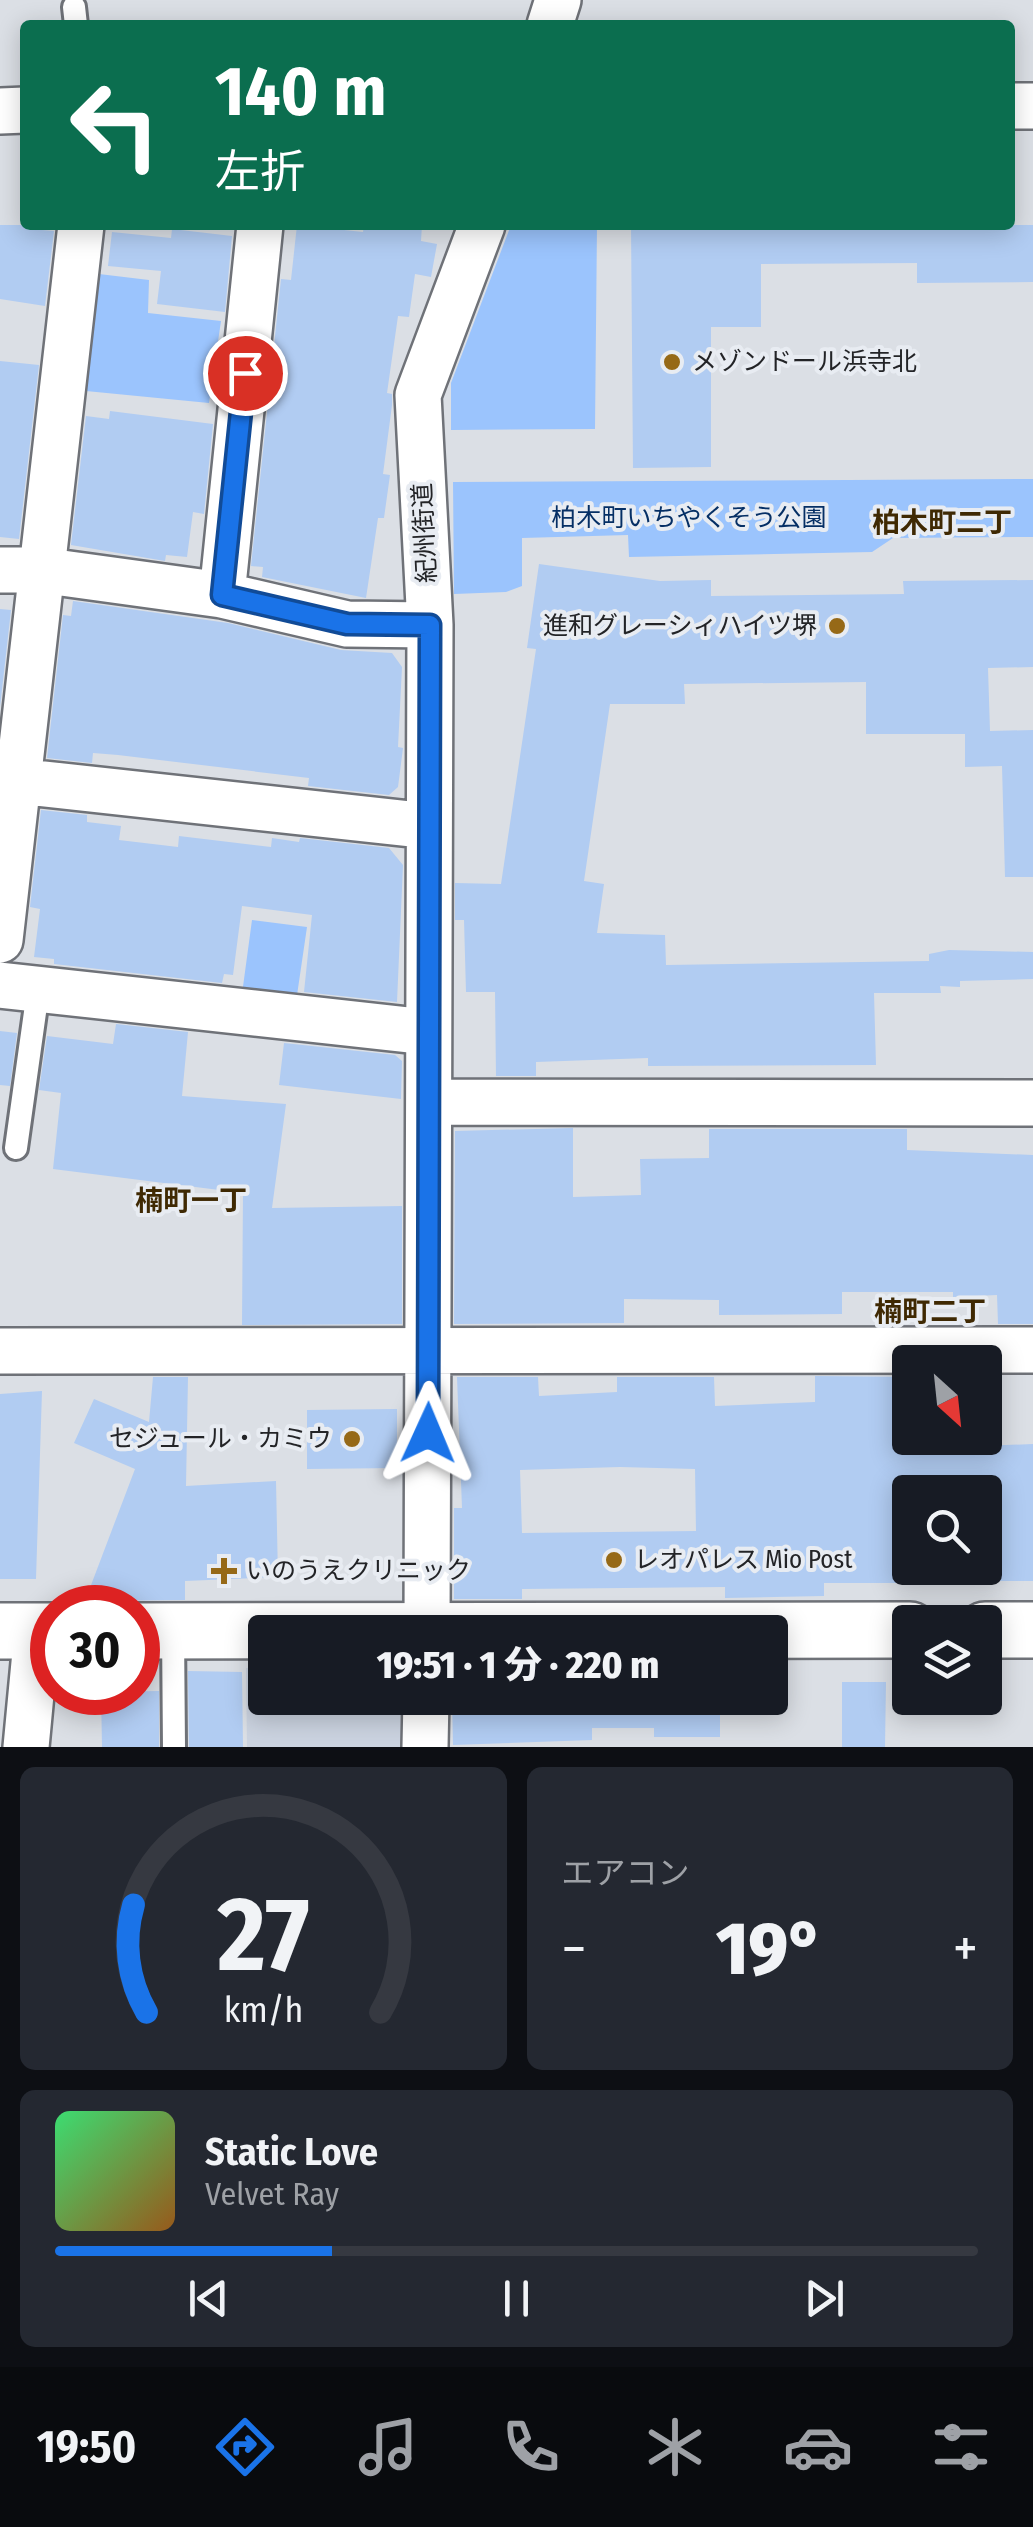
<!DOCTYPE html>
<html lang="ja">
<head>
<meta charset="utf-8">
<style>
	:root { --surface:#171b24; --page:#242831; --text:#f1f3f6; --muted:#9ea1a6; --line:#363941; --accent:#1a73e8 }
	body { margin:0; font-family:"Fira Sans Condensed","Noto Sans JP",sans-serif; background:var(--page); color:var(--text); height:100vh; display:flex; flex-direction:column; font-size:38px; white-space:nowrap }
	* { box-sizing:border-box; margin:0 }
	p { font-size:32px; color:var(--muted) }
	.icon { flex:none; width:55px; height:55px; fill:none; stroke:currentColor; stroke-width:2; stroke-linecap:round; stroke-linejoin:round }
	.map { position:relative; height:1747px; overflow:hidden }
	.panel { display:flex; flex-direction:column; gap:20px; padding:20px; background:#0d0f14; flex:1 }
	.panel>* { flex:none }
	.top-card { position:absolute; left:20px; top:20px; width:995px; height:210px; border-radius:10px; box-shadow:0 5px 25px #0003; background:#0b6e4f; color:#fff; overflow:hidden }
	.needle { width:65px; rotate:153deg }
	.fabs { position:absolute; left:892px; top:1345px; display:grid; gap:20px }
	.fabs a { display:grid; place-items:center; width:110px; height:110px; border-radius:10px; background:var(--surface); box-shadow:0 5px 25px #0003; font-size:50px }
	.speed { position:absolute; left:30px; top:1585px; display:flex; gap:20px; font-size:50px; font-weight:700; text-align:center }
	.speed>* { display:grid; place-content:center; width:130px; height:130px; border-radius:50%; background:var(--surface); box-shadow:0 5px 25px #0003; line-height:1 }
	.speed .limit { border:15px solid #d22; background:#fff; color:#111 }
	.pin { position:absolute; display:grid; place-items:center; width:85px; height:85px; color:#fff; margin:-42px; border:5px solid #fff; border-radius:50%; box-shadow:0 2px 10px #0007 }
	.me { position:absolute; width:110px; margin:-55px; rotate:1deg; stroke-linejoin:round; filter:drop-shadow(0 0 8px #0008) }
	.turn { display:flex; align-items:center; gap:35px; height:210px; padding:0 30px; font-size:45px }
	.turn .icon { width:130px; height:130px; stroke-width:2.5 }
	.turn b { display:block; font-size:70px; line-height:85px }
	.big { font-size:75px; font-weight:800; line-height:1.1 }
	.panel .widget { flex:1; display:flex; flex-direction:column; justify-content:center; gap:15px; min-width:0; padding:0 35px; border-radius:15px; background:var(--page) }
	.panel .dial { align-items:center; gap:0 }
	.dial svg { height:260px; overflow:visible; fill:none; stroke:var(--line); stroke-width:7; stroke-linecap:round; text-anchor:middle }
	.dial text { fill:var(--text); stroke:none }
	.song { display:flex; align-items:center; gap:30px }
	.cover { width:120px; height:120px; border-radius:15px; background:linear-gradient(135deg,hsl(140 70% 55%),hsl(30 70% 35%)) }
	.played { height:10px; border-radius:5px; background:linear-gradient(90deg,var(--accent) 30%,var(--line) 30%) }
	.keys { display:flex; justify-content:space-around; direction:ltr }
	.heat { display:flex; justify-content:space-between; align-items:center; font-size:55px; direction:ltr }
	.panel .tiles { flex:1; display:grid; gap:20px; grid-template-columns:1fr 1fr }
	.widget:last-child { grid-column:span 2 }
	.trip { position:absolute; left:248px; top:1615px; width:540px; height:100px; border-radius:10px; background:var(--surface); box-shadow:0 5px 25px #0003; font-weight:800; line-height:100px; text-align:center }
	.menu { display:flex; height:160px; justify-content:space-around; align-items:center; background:#090b0e; color:var(--muted) }
	.menu .icon { width:70px; height:70px }
	.menu .active { color:var(--accent) }
	.menu b { font-size:45px; color:var(--text) }
	.map>svg:first-child { display:block }
	.built { fill:#cbd3e0 }
	.green { fill:#9bc4fd }
	.building { fill:#b1ccf2; fill-rule:evenodd }
	.lines { fill:none; stroke-linecap:round; stroke-linejoin:round }
	.service-casing { stroke:#6f7278; stroke-width:28 }
	.minor-casing { stroke:#6f7278; stroke-width:50 }
	.tertiary-casing { stroke:#6f7278; stroke-width:60 }
	.service { stroke:#fff; stroke-width:22 }
	.minor { stroke:#fff; stroke-width:45 }
	.tertiary { stroke:#fff; stroke-width:55 }
	.route-casing { stroke:#114b97; stroke-width:25 }
	.route { stroke:#1a73e8; stroke-width:18 }
	.poi-dot { fill:#966917; stroke:#e8ecf2; stroke-width:4 }
	.labels { text-anchor:middle; dominant-baseline:central; stroke-width:8; stroke-linejoin:round; paint-order:stroke }
	.poi-label { font-size:25px; fill:#232427; stroke:#e8ecf2; text-anchor:start }
	.park-label { font-size:25px; fill:#052f65; stroke:#e8ecf2 }
	.street-label { font-size:25px; fill:#232427; stroke:#e8ecf2 }
	.neighbourhood-label { font-size:28px; font-weight:bold; fill:#3f2903; stroke:#e8ecf2 }
</style>
</head>
<body>
<div class="map">
<svg width="1033" height="1747" viewBox="0 0 1033 1747">
	<rect width="100%" height="100%" fill="#dbdfe5"/>
	<path class="built" d="M265,1667V1698H402V1747H247L246,1668Z"/>
	<path class="green" d="M511,225H597L595,429L451,430V383Z
		M99,274L149,280L148,313L221,321L209,403L86,391Z
		M1033,479V537L893,538L872,552L629,557L628,535L522,538V586L506,592L454,594L453,482Z
		M252,920L307,927L296,1002L242,994Z"/>
	<path class="building" d="M0,225H43L42,230L54,231L45,306L0,299Z
		M297,225L363,232L364,225H422L421,241L437,244L431,277L415,274L409,317L398,316L387,393L392,394V405L383,474L390,475L384,518H378L366,598L262,577L263,567L251,566L281,279L291,280Z
		M631,225H1033V282L917,283V263L761,264V327H711V467L633,468Z
		M172,229L232,236L225,312L157,304L161,271L108,266L112,232L171,238Z
		M0,361L39,365L19,539L0,537Z
		M110,411L213,424L204,514L193,512L187,557L166,555L165,561L71,545L86,416L109,419Z
		M539,564L660,581L711,580V596L904,594L903,581L1033,580V667L988,668L990,731L1033,730V877H1005L1002,766L965,767V734H866V682L684,684L685,704H610L584,881L604,884L597,933L665,935L666,965L929,961V954L949,950L1033,952V979L960,981V987L940,986L941,993H874L876,1065L648,1066V1058L536,1062V1076H496L495,992H466L464,920H455V883L501,884L536,649L527,648Z
		M73,601L228,623L341,650L392,653L402,667L398,747L403,748L398,787L389,795L308,786L309,778L118,755L93,753L92,763L47,758L63,615L71,616Z
		M0,609L11,610L0,707Z
		M41,810L87,815V822L121,826L119,840L178,847L179,836L271,847L272,838L299,842L300,838L389,848L403,865L397,1002L304,992L312,915L242,906L233,975L224,974L222,983L54,964V959L34,957L40,909L30,907Z
		M116,1024L188,1032L182,1096L286,1104L272,1208L402,1206V1324L242,1325L243,1193L53,1169L61,1093L39,1090L47,1036L113,1044Z
		M0,1031L17,1033L10,1086L0,1085Z
		M284,1043L395,1055L402,1061L401,1099L279,1085Z
		M573,1128V1197L641,1195L640,1159L709,1158V1129H907V1150L1033,1155V1324H998L997,1295L953,1297V1292H842V1314L719,1315V1300L624,1299V1323L454,1324L455,1131Z
		M815,1376L910,1377V1439H926V1448L1033,1444V1581H985V1492H910V1583H824V1596L725,1598V1587L522,1589V1599H454V1508H462L457,1377H538L539,1396L617,1392V1377H714L715,1406L815,1402ZM620,1467L695,1469L696,1531L522,1533L520,1470Z
		M153,1377H188L186,1486L276,1481L278,1577L185,1581V1600L85,1601L135,1469L74,1443L94,1399L149,1422Z
		M42,1391L36,1579H0V1394Z
		M397,1409V1468L307,1469V1410Z
		M188,1671L242,1672L243,1747H189Z
		M842,1682H886L885,1747H842Z
		M159,1691V1747H102L101,1692Z
		M452,1698H720V1737H654V1728H592V1740L453,1745Z"/>
	<g class="lines">
		<g class="service-casing">
			<path id="service" d="M74,7L76,25
				M16,1148L38,991
				M173,1631L174,1747"/>
		</g>
		<g class="minor-casing">
			<path id="minor" d="M550,25L558,0
				M1010,106H1033
				M0,111L25,110
				M0,570H40L222,595L347,624L430,625
				M222,595L260,225
				M17,781L429,826
				M0,940L81,225
				M0,985L427,1032
				M431,1102L1033,1103
				M0,1351L1033,1350
				M427,1632L430,625L418,395L482,225
				M26,1747L37,1631
				M425,1747L426,1698"/>
		</g>
		<g class="tertiary-casing">
			<path id="tertiary" d="M985,1630H1033
				M0,1631H52
				M138,1631L910,1630"/>
		</g>
		<use href="#service" class="service"/>
		<use href="#minor" class="minor"/>
		<use href="#tertiary" class="tertiary"/>
	</g>
	<g class="lines">
		<g class="route-casing">
			<path id="route" d="M245,373L222,595L347,624L430,625L428,1433"/>
		</g>
		<use href="#route" class="route"/>
	</g>
	<g class="poi-dot">
		<circle cx="672" cy="362" r="10"/>
		<circle cx="837" cy="626" r="10"/>
		<circle cx="352" cy="1439" r="10"/>
		<circle cx="614" cy="1560" r="10"/>
		<path d="M219 1556h10v10h10v10h-10v10h-10v-10h-10v-10h10z"/>
	</g>
	<g class="labels">
		<g class="poi-label">
			<text x="692" y="362">メゾンドール浜寺北</text>
			<text x="817" y="626" text-anchor="end">進和グレーシィハイツ堺</text>
			<text x="332" y="1439" text-anchor="end">セジュール・カミウ</text>
			<text x="634" y="1560">レオパレス Mio Post</text>
			<text x="246" y="1571">いのうえクリニック</text>
		</g>
		<g class="park-label">
			<text x="689" y="518">柏木町いちやくそう公園</text>
		</g>
		<g class="street-label">
			<text transform="translate(425 533) rotate(-93)">紀州街道</text>
		</g>
		<g class="neighbourhood-label">
			<text x="942" y="522">柏木町二丁</text>
			<text x="191" y="1200">楠町一丁</text>
			<text x="930" y="1311">楠町二丁</text>
		</g>
	</g>
</svg>
<div class="fabs">
<a><svg class="needle" viewBox="-14 -14 28 28"><path d="M0-13l5 13h-10z" fill="#e53935"/><path d="M0 13l5-13h-10z" fill="#9ea1a6"/></svg></a>
<a><svg class="icon" aria-label="search" viewBox="0 0 24 24"><circle cx="10" cy="10" r="6"/><path d="M15 15l6 6"/></svg></a>
<a><svg class="icon" aria-label="layers" viewBox="0 0 24 24"><path d="M12 4l9 5-9 5-9-5zM3 14l9 5 9-5"/></svg></a>
</div>
<div class="speed"><div class="limit">30</div></div>
<div class="pin" style="left:245px;top:373px;background:#d93025"><svg class="icon" aria-label="arrive" viewBox="0 0 24 24"><path d="M6 21V4h12l-3 4 3 4H6"/></svg></div>
<svg class="me" style="left:428px;top:1433px" viewBox="-20 -20 40 40"><path d="M0-17L14 15 0 8-14 15z" fill="#1a73e8" stroke="#fff" stroke-width="4"/></svg>
<div class="trip">19:51 · 1 分 · 220 m</div>
<div class="top-card">
<div class="turn"><svg class="icon" aria-label="left" viewBox="0 0 24 24"><path d="M17 20v-9H6M10 6l-5 5 5 5"/></svg><div><b>140 m</b>左折</div></div>
</div>
</div>
<section class="panel">
<div class="tiles">
<div class="widget dial"><svg viewBox="0 0 100 80">
<path d="M14 69A42 42 0 1 1 86 69"/>
<path d="M14 69A42 42 0 0 1 10 36" stroke="#1a73e8"/>
<text x="50" y="56" font-size="32" font-weight="700">27</text>
<text x="50" y="72" font-size="11">km/h</text>
</svg></div>
<div class="widget"><p>エアコン</p>
<div class="heat"><a>−</a><b class="big">19°</b><a>+</a></div>
</div>
<div class="widget">
<div class="song"><i class="cover"></i><div><b>Static Love</b><p>Velvet Ray</p></div></div>
<div class="played"></div>
<div class="keys"><svg class="icon" aria-label="previous" viewBox="0 0 24 24"><path d="M18 5L8 12l10 7zM5 5v14"/></svg><svg class="icon" aria-label="pause" viewBox="0 0 24 24"><path d="M8 5v14M16 5v14"/></svg><svg class="icon" aria-label="next" viewBox="0 0 24 24"><path d="M6 5l10 7-10 7zM19 5v14"/></svg></div>
</div>
</div>
</section>
<nav class="menu">
<b>19:50</b>
<svg class="icon active" aria-label="directions" viewBox="0 0 24 24"><path d="M12 3l9 9-9 9-9-9zM9 14v-3h6M13 9l2 2-2 2"/></svg>
<svg class="icon" aria-label="music" viewBox="0 0 24 24"><path d="M9 18V5l10-2v13"/><circle cx="6" cy="18" r="3"/><circle cx="16" cy="16" r="3"/></svg>
<svg class="icon" aria-label="phone" viewBox="0 0 24 24"><path d="M5 4h4l2 5-3 2q2 4 5 5l2-3 5 2v4C11 20 4 13 5 4z"/></svg>
<svg class="icon" aria-label="climate" viewBox="0 0 24 24"><path d="M12 3v18M4 7l16 10M4 17L20 7"/></svg>
<svg class="icon" aria-label="car" viewBox="0 0 24 24"><path d="M5 17H2v-5l4-1 3-4h7l3 4 3 1v5h-3M9 17h6M6 11h13"/><circle cx="7" cy="17" r="2"/><circle cx="17" cy="17" r="2"/></svg>
<svg class="icon" aria-label="filters" viewBox="0 0 24 24"><path d="M4 7h16M4 17h16"/><circle cx="9" cy="7" r="2"/><circle cx="15" cy="17" r="2"/></svg>
</nav>
</body>
</html>
